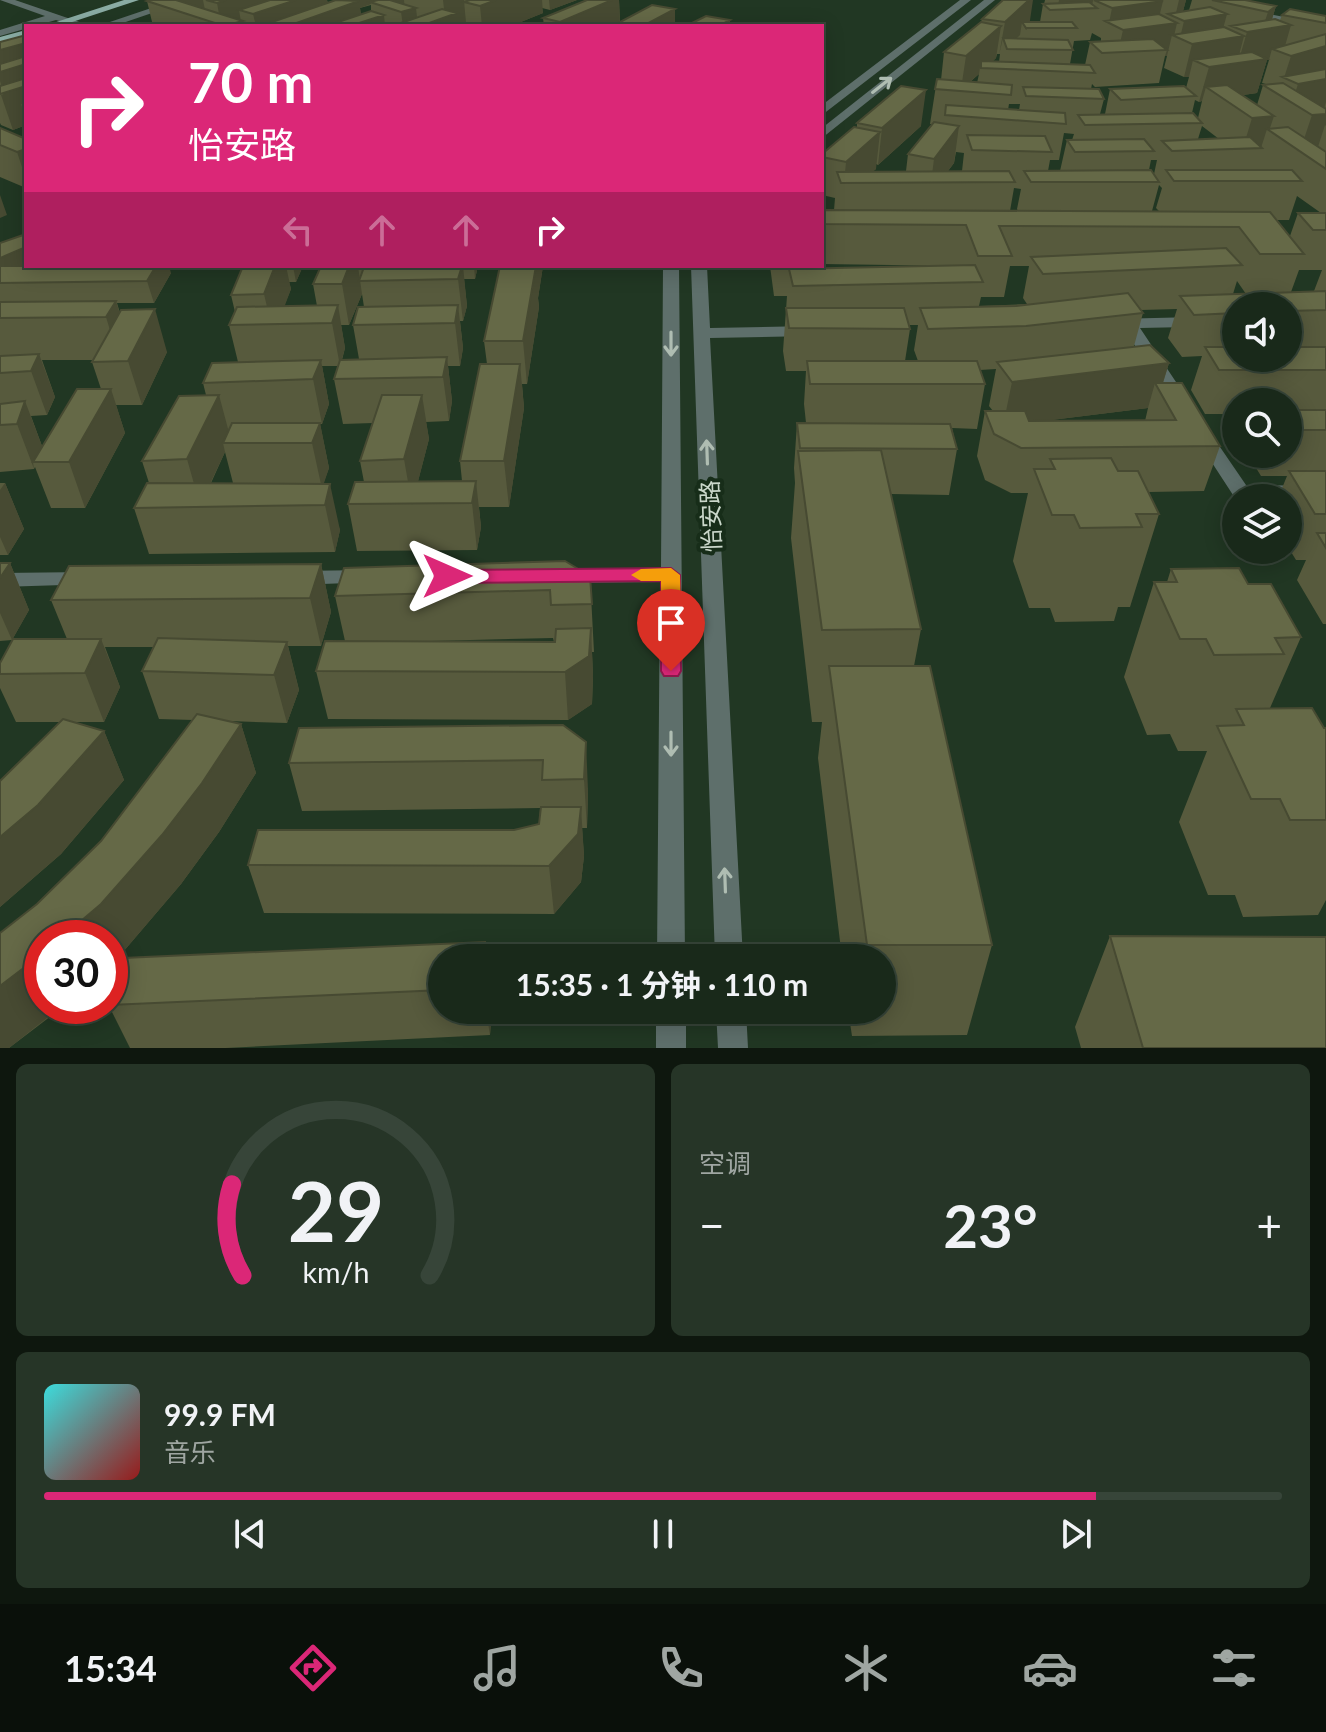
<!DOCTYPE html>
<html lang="zh">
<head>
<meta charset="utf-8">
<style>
	:root { --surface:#19291a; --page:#263527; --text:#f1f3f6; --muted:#9fa6a2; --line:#374539; --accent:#db2777 }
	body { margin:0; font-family:Lato,"Noto Sans SC",sans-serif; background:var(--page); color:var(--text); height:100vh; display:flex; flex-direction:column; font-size:30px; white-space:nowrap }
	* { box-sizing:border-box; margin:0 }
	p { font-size:26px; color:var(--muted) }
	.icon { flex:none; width:44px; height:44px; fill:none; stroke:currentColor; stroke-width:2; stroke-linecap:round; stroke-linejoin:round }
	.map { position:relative; height:1048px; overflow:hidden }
	.details { display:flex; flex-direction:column; gap:16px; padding:16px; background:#0e170e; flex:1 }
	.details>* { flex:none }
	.top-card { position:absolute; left:24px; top:24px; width:800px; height:244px; border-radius:0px; box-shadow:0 4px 20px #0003,0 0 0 2px var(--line); background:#db2777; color:#fff; overflow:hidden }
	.buttons { position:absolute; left:1222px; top:292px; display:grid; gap:16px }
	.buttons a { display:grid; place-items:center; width:80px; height:80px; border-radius:50%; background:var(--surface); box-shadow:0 4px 20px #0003,0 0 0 2px var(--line); font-size:40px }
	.speed { position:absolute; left:24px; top:920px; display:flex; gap:16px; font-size:40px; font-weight:700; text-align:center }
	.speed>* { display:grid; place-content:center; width:104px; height:104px; border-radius:50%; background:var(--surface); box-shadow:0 4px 20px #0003,0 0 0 2px var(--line); line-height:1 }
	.speed .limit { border:12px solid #d22; background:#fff; color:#111 }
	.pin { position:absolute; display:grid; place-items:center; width:68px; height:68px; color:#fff; margin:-82px -34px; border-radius:50% 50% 50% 0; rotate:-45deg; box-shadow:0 0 8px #0007 }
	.pin .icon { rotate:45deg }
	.me { position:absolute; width:88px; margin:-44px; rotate:90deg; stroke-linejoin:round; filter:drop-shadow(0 0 6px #0008) }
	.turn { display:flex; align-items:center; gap:28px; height:168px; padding:0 32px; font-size:36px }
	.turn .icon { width:104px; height:104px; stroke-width:2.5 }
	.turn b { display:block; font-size:56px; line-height:68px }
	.lanes { display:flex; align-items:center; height:76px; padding:0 32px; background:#0003; justify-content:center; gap:40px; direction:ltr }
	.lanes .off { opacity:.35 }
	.big { font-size:60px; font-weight:700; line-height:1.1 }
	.details .widget { flex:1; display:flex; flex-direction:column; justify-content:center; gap:12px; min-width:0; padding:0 28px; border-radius:12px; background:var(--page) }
	.details .dial { align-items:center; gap:0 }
	.dial svg { height:208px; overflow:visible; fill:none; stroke:var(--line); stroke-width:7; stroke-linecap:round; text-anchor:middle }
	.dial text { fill:var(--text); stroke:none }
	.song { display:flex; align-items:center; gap:24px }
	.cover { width:96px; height:96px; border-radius:12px; background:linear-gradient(135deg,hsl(180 70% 55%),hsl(0 70% 35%)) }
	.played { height:8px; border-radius:4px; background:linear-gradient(90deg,var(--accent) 85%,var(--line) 85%) }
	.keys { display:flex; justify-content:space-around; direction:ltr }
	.heat { display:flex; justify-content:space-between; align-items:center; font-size:44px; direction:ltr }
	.details .tiles { flex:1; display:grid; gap:16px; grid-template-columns:1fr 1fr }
	.widget:last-child { grid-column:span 2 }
	.trip { position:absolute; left:428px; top:944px; width:468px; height:80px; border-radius:40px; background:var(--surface); box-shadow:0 4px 20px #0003,0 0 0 2px var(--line); font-weight:700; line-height:80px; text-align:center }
	.tabs { display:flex; height:128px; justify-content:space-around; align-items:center; background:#0a100a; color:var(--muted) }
	.tabs .icon { width:56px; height:56px }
	.tabs .selected { color:var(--accent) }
	.tabs b { font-size:36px; color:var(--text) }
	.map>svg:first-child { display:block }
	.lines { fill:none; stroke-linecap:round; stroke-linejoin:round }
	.minor { fill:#5e6f6b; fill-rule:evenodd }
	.major { fill:#8aaca4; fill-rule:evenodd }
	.wall { fill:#575a3d; fill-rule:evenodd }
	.shaded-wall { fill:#474a32 }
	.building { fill:#656947; stroke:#474a32; stroke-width:2 }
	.oneway { stroke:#afbdb2 }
	.route { fill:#db2777; stroke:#8e194d; stroke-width:2 }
	.slow { fill:#f59e0b }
	.labels { text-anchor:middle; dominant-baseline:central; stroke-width:8; stroke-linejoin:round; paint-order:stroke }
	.street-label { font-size:24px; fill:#cad7ca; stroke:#172d19 }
</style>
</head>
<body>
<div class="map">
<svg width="1326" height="1048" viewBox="0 0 1326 1048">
	<rect width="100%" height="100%" fill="#213723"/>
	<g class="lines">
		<path class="minor" d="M0,0H15L91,26H75L56,20L0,36V30L45,16Z
			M175,0H190L114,26H98Z
			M960,0H971L822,115V105Z
			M984,0H995L822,138V128Z
			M1247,10L1326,25V31L1243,15V11Z
			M663,266H679L685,958H657L660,582L564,583L554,576L564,569L661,568Z
			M691,266H707L710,328L810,326L818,331L810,336L710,338L743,958H715Z
			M1236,316V326L1140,328L1192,406L1183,411L1177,410L1124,329L1108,327L1106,324L1114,319Z
			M1201,427L1207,428L1246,485L1326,486V498L1233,495L1192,432Z
			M368,570L375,572L379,577L375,582L296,585L289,583L285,578L289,573L296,571Z
			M88,572L95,574L99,579L95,584L0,587V573Z
			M656,1010H686V1048H656Z
			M716,1010H746L748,1048H718Z"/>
		<path class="major" d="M124,0H139L60,26H44Z
			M26,30V36L0,43V37Z"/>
	</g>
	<path class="wall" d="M151,0H327L328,3L336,0H549V1V0H577L550,10L542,8L543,13L511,26H466L465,15L466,24L459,26H153L147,1ZM371,5V11L361,15L360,8Z
		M619,0L620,21L675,9V26H544L543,18Z
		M1045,0H1186L1183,11L1189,10L1192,0H1245L1276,6L1272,19L1280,20L1282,15L1326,16V624H1323L1297,580L1306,560H1296L1288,547V498H1278L1287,476H1261L1248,455L1288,454V402H1236V414H1205L1191,390L1202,356L1182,357L1168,338L1177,309L1141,310L1143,313L1134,346L1169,363L1163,383L1220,446L1204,491L1149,492L1159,514L1130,607H1118L1114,621L1055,622L1050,608H1029L1013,561L1028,493H1011L985,480L977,456L985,411H993L989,406L996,369L980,370L985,384L977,429L952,428L957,449L949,495L891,494L921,629L914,666L992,945L967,1035L852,1036L848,1010H882V958H842L818,758L822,722H812L791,538L795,483L794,468L797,423H806L804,404L806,371H786L783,351L787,296H774L770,266H808L807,269L960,266L822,264V210H834L835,198L822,195V154L857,128V123L921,126L878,165L876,164V169L873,171H906L908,154L933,124H930L937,79L941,80L944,52L981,22L982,19L1040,22L1043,4H1044ZM1092,33L1101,38V42H1090L1085,65L1070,64L1074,41L1090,40ZM997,54H1000L999,62H992L996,58ZM1165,56H1167L1164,68L1184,77H1189L1186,88L1110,89L1105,114H1100L1104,99L1091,89L1092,84L1095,87L1159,83ZM1267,60H1269L1262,83L1266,84L1263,85L1257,105L1243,95L1257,93ZM979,74L977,83L970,82ZM1195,100L1199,102L1202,101L1198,118L1192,113ZM1009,104H1020L1019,110H1008ZM1202,126L1219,139H1198ZM1064,133L1074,134L1072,140H1067L1060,171H1048L1050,160H1059ZM956,152L964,153L962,171H948L954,163ZM1151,160H1157L1154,174L1149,170ZM1159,185L1162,188L1156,208L1159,211H1152ZM1014,188L1021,189L1017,209L1018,211H1010ZM1297,196L1321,213H1298L1290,236L1277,220H1289ZM1010,266H1029L1023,298L1027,304L979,306L981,297H1004ZM1299,270H1322L1314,291L1291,292ZM1237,281L1246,294H1233ZM1236,306H1288V358H1236ZM909,325H918L914,350L918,361H905L910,329ZM1148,408L1145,421H1043Z
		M26,35V125L13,130L1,125L0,123V42Z
		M0,128L26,139V188L0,177Z
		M0,243L26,266L171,273L154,303H117L120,313L167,352L142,405H116L125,433L85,508H51L35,467L34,469L0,472ZM42,360H93L92,362L101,389L41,450L42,446L31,416L47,415L55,397Z
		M243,266H303L296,282H289L291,289L284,306H317L313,284L321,266H478L475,279H464L467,306L463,321H460L463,348L460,366H448L452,401L449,421L426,422L429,439L418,481H462L460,461L487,364L484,341L500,266H543L538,298L539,307L527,384H522L524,408L509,507H479L481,527L477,550L357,551L348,504L364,482L360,461L373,423L343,424L334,379L338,366H322L329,404L322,424H320L329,468L323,484L340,530L335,552L149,554L134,508L149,483L142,461L206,395L203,383L238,362L229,325L235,312L231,295ZM362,294L364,307L353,325L359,359L342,360L345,348L341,325H349ZM225,452L233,483H211Z
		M0,483H5L24,529L8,555H0Z
		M0,563H10L29,610L12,640L0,641Z
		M321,564L331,612L321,646H288L299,690L287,723L228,721L241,724L256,773L219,832L181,884L123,952L110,964V938L51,1016L9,1048H0L37,904L101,841L193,720L159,719L142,671L154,647H105L120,687L104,722H73L104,731L124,780L61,854L0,907V781L60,722H16L0,688V663L67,639L51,600Z
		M1171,569L1248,584L1301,637L1270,708L1326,728V900L1318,915L1243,917L1235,895H1208L1179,822L1207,751H1178L1170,734L1147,735L1124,677L1154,582H1167Z
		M590,576L594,652H592L593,676L592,704L568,720L328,719L316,671L345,641L335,596ZM553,638L554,642L432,641Z
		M563,725L588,790L587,828H582L584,856L581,882L554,914L264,913L248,865L514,830L539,824L540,808L302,811L289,763Z
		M1110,936L1326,1048H1081L1075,1027Z
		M485,942L488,958H442V1010H492L490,1035L226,1048H130L109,1006H110V1000Z"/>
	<path class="shaded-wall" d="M177,0H203L207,20Z
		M206,0H327L329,11L355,0H378L370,2L371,4L360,8L362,22L384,15L385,26H285L272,22L273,26H256L253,14L239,10L241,22L243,21L244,26H224L221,25L217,3Z
		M393,0H404L405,11L416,8L418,26H403L401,12L394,10Z
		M443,0H464L466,24L459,26H421L445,18Z
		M471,0H542L543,13L511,26H482L480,6Z
		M549,0H577L550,10Z
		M612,0H619L620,26H560V22Z
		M1029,0H1033L1029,27L1026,30L1022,22L1020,35L1007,48L1003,38L999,55L1005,22Z
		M1059,0H1093L1092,8L1057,10Z
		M1179,0H1186L1181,19L1175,17Z
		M1163,1L1157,26L1177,23L1174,36L1172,35L1167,56H1165L1167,50L1118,52L1123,30L1109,23L1112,8Z
		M1276,6L1269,29L1291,25L1283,53L1272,49L1269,60H1267L1257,93L1223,98L1206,87L1202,101L1199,102L1209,67L1193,60L1189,77H1184L1192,44L1180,38L1184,21L1227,14L1220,40L1244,36L1237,63H1238L1247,32L1262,30L1268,12Z
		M675,9V26H643Z
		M730,20V26H719Z
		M1001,26L996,58L985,68L981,61L979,74L961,89L966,56Z
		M26,43V106L21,104L26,119V125L13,130L1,95L4,94L0,81V50Z
		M1326,46V102L1323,112L1292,103L1298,84L1284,78L1291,56Z
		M926,90L921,126L878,165L882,128Z
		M1326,114V126L1325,125L1317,150L1300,151L1312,115Z
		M1274,116L1269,131L1267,129L1261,148H1243L1252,118Z
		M959,126L954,163L939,183H931L934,159Z
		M880,132L876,169L861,183H844L846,162Z
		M26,149V179L17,152Z
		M0,195L7,215L0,218Z
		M26,247V266L0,282V258Z
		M156,266H169L171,273L154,303L147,281Z
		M275,266H286L291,289L278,324H271L264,294Z
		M293,266H303L296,282Z
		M349,266H358L362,294L349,325L342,284Z
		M463,266L467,306L463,321L458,279Z
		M474,266H478L475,279Z
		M536,266H543L538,298L539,307L527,384L523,341Z
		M116,301L129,344L119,360L106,317Z
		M338,305L345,348L340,366L332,323Z
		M458,305L463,348L460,366L455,323Z
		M155,309L167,352L142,405L128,361Z
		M39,354L55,397L47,415L31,371Z
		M447,357L452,401L449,421L443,377Z
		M321,360L329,404L322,424L313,379Z
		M1169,363L1160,392L1155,383L1148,408L1003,426L1012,382Z
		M520,364L524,408L509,507L504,461Z
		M111,389L125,433L85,508L69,462Z
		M219,395L231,440L223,443L225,452L200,505L187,459Z
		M422,395L429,439L412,505L404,459Z
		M25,401L42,446L37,462H33L34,469L17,424Z
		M320,423L329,468L322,489L312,443Z
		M476,481L481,527L477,550L472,503Z
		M5,483L24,529L8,555L0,537V490Z
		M330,484L340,530L335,552L325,505Z
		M10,563L29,610L12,640L0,613V578Z
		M321,564L331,612L321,646L310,598Z
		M591,628L593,676L592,704L568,720L565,672Z
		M101,639L120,687L104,722L85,673Z
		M287,642L299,690L287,723L274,675Z
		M241,724L256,773L219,832L181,884L123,952L110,964V938H61Z
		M104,731L124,780L61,854L0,907V837Z
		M586,742L588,790L587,828L584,779Z
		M581,807L584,856L581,882L554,914L549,866Z
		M42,954V1006H62L9,1048H0V986Z
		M486,1010H492L490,1035Z"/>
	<path class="building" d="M151,0H176L243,21L224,26L147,1Z
		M206,0H226L217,3Z
		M270,0H296L253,14L239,10Z
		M336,0L359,1L288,26L272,22Z
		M378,0H390L416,8L401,12L370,2Z
		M470,0H496L480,6L464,2Z
		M587,0H612L560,22L543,18Z
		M1003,0H1029L1005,22L982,19Z
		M1094,0H1160L1163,1L1112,8Z
		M1212,0H1245L1276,6L1268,12Z
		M1089,2L1097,8L1050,10L1043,4Z
		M652,5L675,9L643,26L620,22Z
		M1210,7L1227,14L1184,21L1168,14Z
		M442,9L457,13L421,26H392Z
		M1290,9L1326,16V23L1282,15Z
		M371,11L384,15L350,26H326Z
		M1159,14L1177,23L1123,30L1105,21Z
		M706,16L730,20L719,26H686Z
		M1275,19L1291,25L1247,32L1231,26Z
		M981,22L1001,26L966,56L944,52Z
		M1022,22H1072L1077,28H1026Z
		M1224,27L1244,36L1192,44L1172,35Z
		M1326,34V46L1291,56L1272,49Z
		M26,35V43L0,50V42Z
		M1003,38L1068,40L1073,50L1007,49Z
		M1153,39L1167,50L1102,53L1090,42Z
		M1252,52L1267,59L1209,67L1193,60Z
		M26,56V64L0,72V64Z
		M981,61L1090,65L1095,73L981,68Z
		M1326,69V79L1298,84L1282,77Z
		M26,78V86L0,94V86Z
		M937,79L1012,85L1011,95L935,89Z
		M1283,83L1326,109V114L1312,115L1263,85Z
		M1227,85L1274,116L1252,118L1206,87Z
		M901,86L926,90L882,128L857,123Z
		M1184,86L1196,96L1121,100L1110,89Z
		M1023,87L1099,89L1104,99L1026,96Z
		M946,105L1065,113L1066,124L945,115Z
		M1193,113L1202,123L1085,125L1078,115Z
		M934,122L959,126L934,159L908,154Z
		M854,127L880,132L846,162L822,157V154Z
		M1288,127L1326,152V169L1267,129Z
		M0,128L26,139V149L17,152L0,145Z
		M967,135L1045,136L1052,152L972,150Z
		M1250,137L1262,148L1172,151L1162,141Z
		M1144,139L1154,151L1075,152L1067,140Z
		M1151,170L1159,182H1031L1024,171Z
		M1166,170H1292L1302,181H1174Z
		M1009,171L1015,182L841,183L837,172Z
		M822,210L1270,212L1304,254H1260L1239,227L999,226L1012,256H978L966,225L822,224Z
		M1298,213H1326V230H1313Z
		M26,234V247L0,258V243Z
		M1226,248L1242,265L1043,274L1031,257Z
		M975,265L983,282L793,286L789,269Z
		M0,266H156L147,281L0,283Z
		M243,266H275L264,294L231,295Z
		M321,266H349L342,284H313Z
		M462,266L458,279L359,281L364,267Z
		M500,266H536L523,341H484Z
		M1326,291V310L1288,311V306H1236V313L1194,315L1180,296Z
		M1128,293L1143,313L1026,326L928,329L920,308L1016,306Z
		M116,301L106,317L0,318V302Z
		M338,305L332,323L229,325L237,307Z
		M458,305L455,323L353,325L358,307Z
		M786,308H904L910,329L789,328Z
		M155,309L128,361L92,362L121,310Z
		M1150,345L1169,363L1012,382L997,362Z
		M1205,347H1236V358H1288V347H1326V370H1219Z
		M39,354L31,371L0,373V356Z
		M447,357L443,377L334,379L340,360Z
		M321,360L313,379L203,383L212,363Z
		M807,361H977L985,384H810Z
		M480,364H520L504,461H460Z
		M1155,383H1182L1220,446L1021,448L994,434L985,411H1025L1029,421L1176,420Z
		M77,389H111L69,462H33Z
		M219,395L187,459L142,461L179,396Z
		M382,395H422L404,459L360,461Z
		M25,401L17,424L0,425V404Z
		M1288,410H1326V430H1288Z
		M232,423H320L312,443H223Z
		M797,423L950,424L957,449L800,448Z
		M881,450L921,629L822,630L798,451Z
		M1111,458L1118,471H1138L1159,514H1136L1142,527L1080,528L1074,515H1052L1034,469H1055L1050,459Z
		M1289,471H1326V514H1315Z
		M476,481L472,503L348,504L355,482Z
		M147,483L330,484L325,505L134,508Z
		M1317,533H1326V548Z
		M565,561L590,576L592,604L551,605L550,590L335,596L344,568Z
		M0,563H10L0,578Z
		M321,564L310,598L51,600L69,566Z
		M1239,568L1248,584H1271L1301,637L1275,638L1284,654L1214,655L1206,639H1180L1154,582H1177L1171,569Z
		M591,628L589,656L565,672L316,671L325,641L555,642L556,629Z
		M158,638L287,642L274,675L142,671Z
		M13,639H101L85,673L0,674V663Z
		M829,666H930L992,945H867Z
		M1312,708L1324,728H1326V820H1290L1280,799H1251L1217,726L1244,725L1236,709Z
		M197,714L241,724L202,783L162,835L101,904L61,938H42V954L0,986V933L37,904L101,841Z
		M63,719L104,731L38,805L0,837V781Z
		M563,725L586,742L584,779L542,780L543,760L289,763L299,728Z
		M541,807H581L578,834L549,866L248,865L258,830H514L539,824Z
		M1110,936L1326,937V1048H1143Z
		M485,942L484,958H442V990L110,1005V1000L123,958Z"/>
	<defs><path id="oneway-shaft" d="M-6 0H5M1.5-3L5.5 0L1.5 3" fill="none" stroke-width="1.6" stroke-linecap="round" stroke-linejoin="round" transform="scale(2)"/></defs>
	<g class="oneway">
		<use href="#oneway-shaft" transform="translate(882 85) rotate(-38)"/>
		<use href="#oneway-shaft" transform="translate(671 344) rotate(90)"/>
		<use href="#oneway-shaft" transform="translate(707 452) rotate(-92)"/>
		<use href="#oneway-shaft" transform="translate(671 744) rotate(90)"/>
		<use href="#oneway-shaft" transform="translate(725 880) rotate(-92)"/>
	</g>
	<path class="route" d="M671,568L680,575L681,671L678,676H664L661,671V581L447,583L438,576L447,570Z"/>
	<path class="slow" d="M671,568L680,575L681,609L671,615L661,609V581H641L631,575L641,569Z"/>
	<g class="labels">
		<g class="street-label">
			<text transform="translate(710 516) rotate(-92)">怡安路</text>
		</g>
	</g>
</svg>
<div class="buttons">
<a><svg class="icon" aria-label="sound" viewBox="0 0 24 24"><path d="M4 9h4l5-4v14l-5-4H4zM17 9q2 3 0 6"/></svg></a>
<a><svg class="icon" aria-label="search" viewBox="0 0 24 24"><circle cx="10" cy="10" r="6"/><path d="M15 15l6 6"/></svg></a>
<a><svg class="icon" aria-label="layers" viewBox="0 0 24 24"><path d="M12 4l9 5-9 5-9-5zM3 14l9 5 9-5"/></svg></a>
</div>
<div class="speed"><div class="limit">30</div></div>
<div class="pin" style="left:671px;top:671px;background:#d93025"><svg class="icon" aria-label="arrive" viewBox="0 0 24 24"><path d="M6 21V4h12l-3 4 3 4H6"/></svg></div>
<svg class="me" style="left:447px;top:576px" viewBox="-20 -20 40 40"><path d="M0-17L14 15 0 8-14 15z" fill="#db2777" stroke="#fff" stroke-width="4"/></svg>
<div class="trip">15:35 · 1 分钟 · 110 m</div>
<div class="top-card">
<div class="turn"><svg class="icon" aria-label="right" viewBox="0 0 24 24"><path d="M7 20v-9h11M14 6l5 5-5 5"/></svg><div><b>70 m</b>怡安路</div></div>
<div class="lanes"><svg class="icon off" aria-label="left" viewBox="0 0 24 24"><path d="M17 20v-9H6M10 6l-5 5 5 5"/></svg><svg class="icon off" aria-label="ahead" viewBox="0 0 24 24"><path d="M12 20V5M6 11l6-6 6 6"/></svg><svg class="icon off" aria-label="ahead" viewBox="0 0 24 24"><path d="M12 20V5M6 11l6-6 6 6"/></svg><svg class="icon" aria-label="right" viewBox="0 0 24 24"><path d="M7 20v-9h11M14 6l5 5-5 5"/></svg></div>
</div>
</div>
<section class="details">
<div class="tiles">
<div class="widget dial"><svg viewBox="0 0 100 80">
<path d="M14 69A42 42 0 1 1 86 69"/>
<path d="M14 69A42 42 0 0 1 10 34" stroke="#db2777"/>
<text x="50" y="56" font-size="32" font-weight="700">29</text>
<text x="50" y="72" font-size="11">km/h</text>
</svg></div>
<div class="widget"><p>空调</p>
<div class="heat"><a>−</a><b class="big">23°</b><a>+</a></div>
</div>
<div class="widget">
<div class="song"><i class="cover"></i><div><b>99.9 FM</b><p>音乐</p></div></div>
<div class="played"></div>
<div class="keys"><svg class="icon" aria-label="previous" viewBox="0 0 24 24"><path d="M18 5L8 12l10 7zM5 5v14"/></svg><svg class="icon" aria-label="pause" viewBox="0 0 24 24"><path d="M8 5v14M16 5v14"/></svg><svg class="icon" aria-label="next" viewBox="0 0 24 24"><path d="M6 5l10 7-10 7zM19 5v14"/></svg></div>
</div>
</div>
</section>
<nav class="tabs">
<b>15:34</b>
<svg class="icon selected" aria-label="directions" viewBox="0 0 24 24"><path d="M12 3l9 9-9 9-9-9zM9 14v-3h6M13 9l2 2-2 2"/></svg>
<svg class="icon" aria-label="music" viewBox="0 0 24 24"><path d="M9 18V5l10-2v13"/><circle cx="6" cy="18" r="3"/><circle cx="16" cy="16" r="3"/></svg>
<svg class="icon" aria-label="phone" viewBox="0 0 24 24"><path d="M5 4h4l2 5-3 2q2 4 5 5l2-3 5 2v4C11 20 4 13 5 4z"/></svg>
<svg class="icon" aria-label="climate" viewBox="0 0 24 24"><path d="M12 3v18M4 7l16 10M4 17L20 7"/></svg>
<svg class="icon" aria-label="car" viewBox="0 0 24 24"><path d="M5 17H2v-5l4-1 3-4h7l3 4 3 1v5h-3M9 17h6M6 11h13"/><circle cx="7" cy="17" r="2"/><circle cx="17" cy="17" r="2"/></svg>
<svg class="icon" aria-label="filters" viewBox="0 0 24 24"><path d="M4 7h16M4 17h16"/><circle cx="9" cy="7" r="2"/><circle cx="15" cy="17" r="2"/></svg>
</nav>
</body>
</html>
